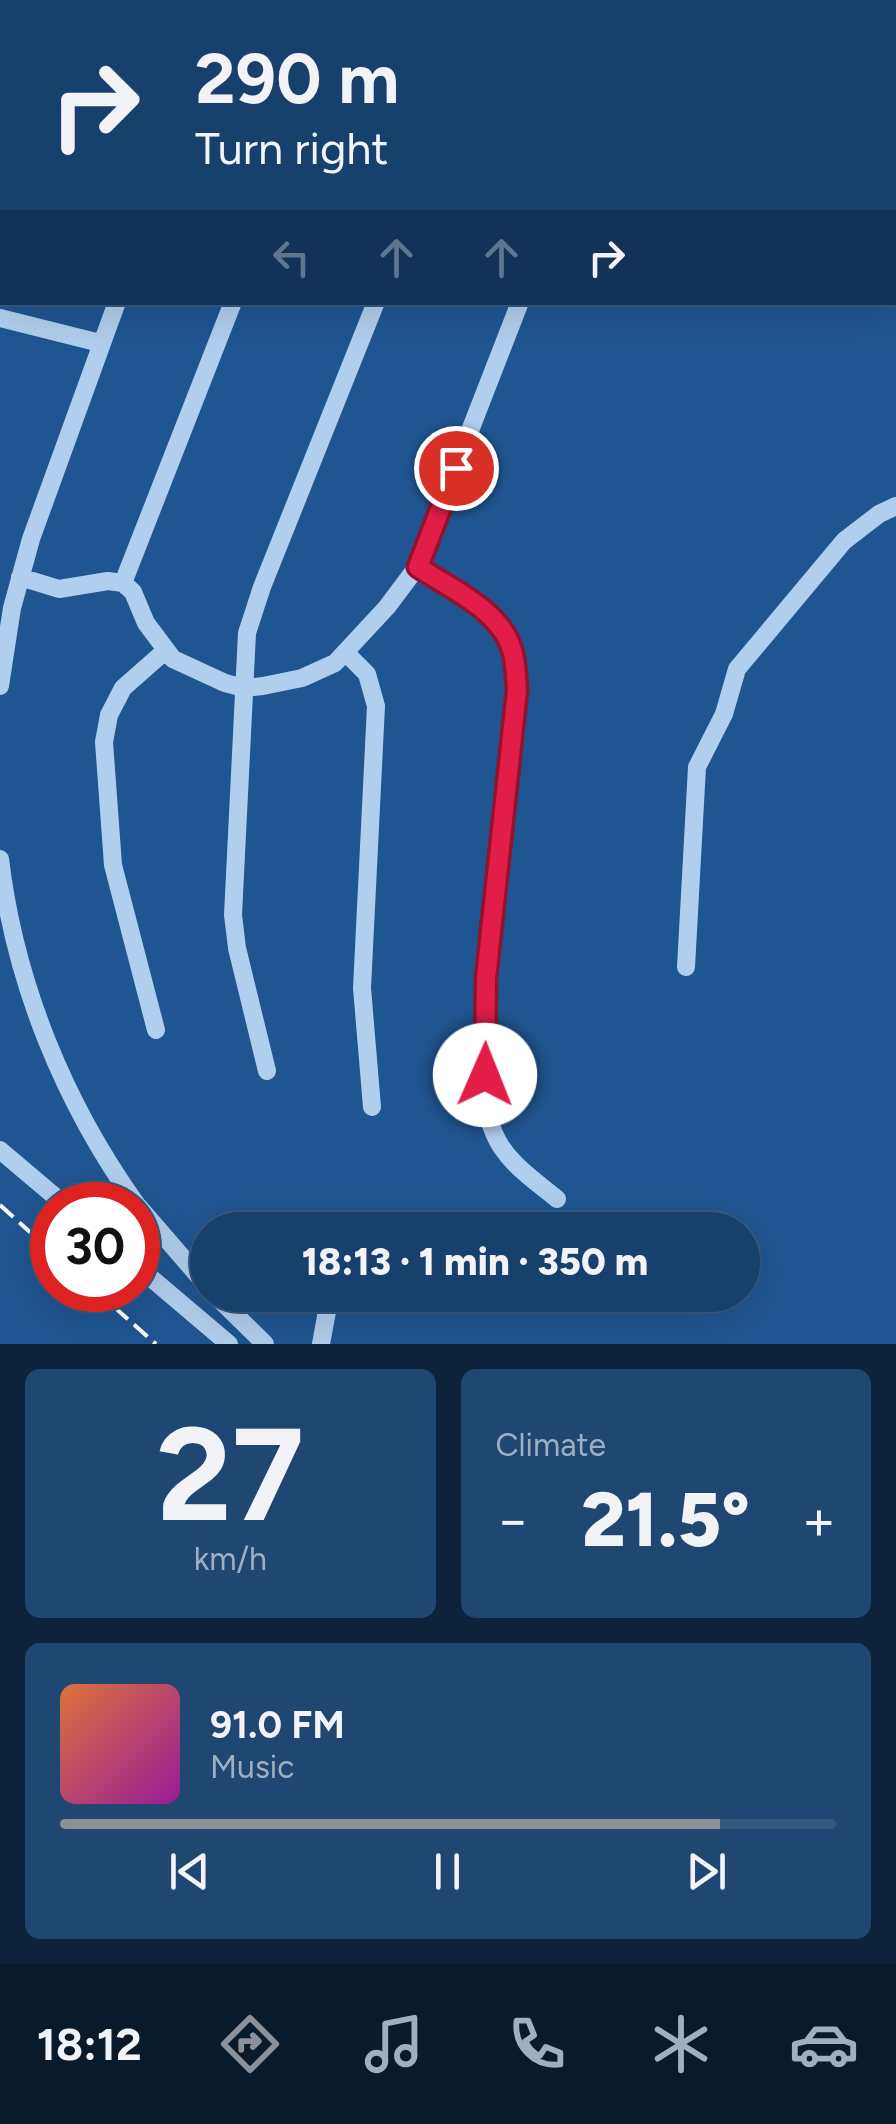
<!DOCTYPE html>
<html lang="en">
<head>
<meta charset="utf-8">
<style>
	:root { --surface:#17406d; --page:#204772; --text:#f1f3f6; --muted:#9eafc2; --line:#365980; --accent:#8c9099 }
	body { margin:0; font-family:Figtree,sans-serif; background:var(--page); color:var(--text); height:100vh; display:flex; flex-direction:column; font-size:38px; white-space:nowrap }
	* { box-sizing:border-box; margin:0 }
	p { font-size:32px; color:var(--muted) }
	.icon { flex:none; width:55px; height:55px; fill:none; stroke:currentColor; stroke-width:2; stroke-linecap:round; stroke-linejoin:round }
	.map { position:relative; height:1344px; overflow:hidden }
	.panel { display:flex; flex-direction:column; gap:25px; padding:25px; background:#0d233c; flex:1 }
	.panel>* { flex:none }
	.banner { position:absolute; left:0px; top:0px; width:898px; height:305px; box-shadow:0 10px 40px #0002,0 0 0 2px var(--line); background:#17406d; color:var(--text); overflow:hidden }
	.speed { position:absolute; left:30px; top:1182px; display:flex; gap:20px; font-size:50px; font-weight:700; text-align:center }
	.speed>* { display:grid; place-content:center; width:130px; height:130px; border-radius:50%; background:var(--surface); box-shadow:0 10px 40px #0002,0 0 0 2px var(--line); line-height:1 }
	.speed .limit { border:15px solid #d22; background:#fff; color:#111 }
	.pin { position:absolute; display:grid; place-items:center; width:85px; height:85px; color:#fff; margin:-42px; border:5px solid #fff; border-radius:50%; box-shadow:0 2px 10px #0007 }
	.me { position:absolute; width:110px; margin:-55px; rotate:1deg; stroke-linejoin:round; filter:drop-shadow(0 0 8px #0008) }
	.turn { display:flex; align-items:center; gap:35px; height:210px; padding:0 30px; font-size:45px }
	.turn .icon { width:130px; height:130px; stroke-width:2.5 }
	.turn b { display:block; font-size:70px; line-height:85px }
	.lanes { display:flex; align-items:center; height:95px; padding:0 30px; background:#0003; justify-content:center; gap:50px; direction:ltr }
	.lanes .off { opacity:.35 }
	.big { font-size:75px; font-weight:800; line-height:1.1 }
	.panel .card { flex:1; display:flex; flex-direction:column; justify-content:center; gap:15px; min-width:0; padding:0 35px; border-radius:15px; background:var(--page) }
	.panel .dial { align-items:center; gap:0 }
	.dial b { font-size:130px; line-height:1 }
	.song { display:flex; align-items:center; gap:30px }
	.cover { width:120px; height:120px; border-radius:15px; background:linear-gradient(135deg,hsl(20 70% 55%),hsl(300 70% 35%)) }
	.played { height:10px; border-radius:5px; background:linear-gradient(90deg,var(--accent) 85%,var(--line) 85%) }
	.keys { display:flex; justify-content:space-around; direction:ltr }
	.heat { display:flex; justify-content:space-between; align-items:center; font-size:55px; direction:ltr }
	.panel .tiles { flex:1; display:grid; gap:25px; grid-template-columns:1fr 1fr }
	.card:last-child { grid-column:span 2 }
	.trip { position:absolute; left:190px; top:1212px; width:570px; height:100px; border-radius:50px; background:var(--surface); box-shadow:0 10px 40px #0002,0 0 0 2px var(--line); font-weight:800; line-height:100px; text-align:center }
	.menu { display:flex; height:160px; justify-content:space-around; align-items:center; background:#091a2c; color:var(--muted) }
	.menu .icon { width:70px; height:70px }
	.menu .on { color:var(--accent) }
	.menu b { font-size:45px; color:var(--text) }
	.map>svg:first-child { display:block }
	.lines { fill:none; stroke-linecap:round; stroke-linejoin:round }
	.minor { stroke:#b0ceed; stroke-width:18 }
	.rail { stroke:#fff; stroke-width:4; stroke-dasharray:18 8; stroke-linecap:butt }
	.route-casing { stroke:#92132f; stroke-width:25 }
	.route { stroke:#e11d48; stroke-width:18 }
</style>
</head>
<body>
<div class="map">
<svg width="896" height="1344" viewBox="0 0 896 1344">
	<rect width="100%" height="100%" fill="#1f5591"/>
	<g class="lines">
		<path class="minor" d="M250,0L257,2
			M552,0L554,2
			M36,2L37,0
			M453,2V0
			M485,2L489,0
			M631,2L633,0
			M0,127L2,118
			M895,205H896
			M0,318L100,343
			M417,567C449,587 501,611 512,650C516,662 516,676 517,689C505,801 489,914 486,1026C485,1060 480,1101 494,1133C505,1161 534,1180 557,1199
			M20,577L59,589L108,581L123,583L133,592L146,623L173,659L225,683L244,688L263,686L302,678L335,663L387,607L417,567L520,302
			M123,583L233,302
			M346,653L367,674L376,706L362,988L372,1107
			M0,686L12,608L31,539L117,302
			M0,859C15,983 64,1103 137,1205
			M686,967L697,767L724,714L737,669L844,541L879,514L896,506
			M156,1030L113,865L104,742L109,715L123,688L165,651
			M267,1071L237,948L233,915L247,633L262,587L376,302
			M0,1150L65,1205
			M138,1206L208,1287
			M293,1224L312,1230
			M138,1267L229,1344
			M215,1295L265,1344
			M321,1344L330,1295"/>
		<path class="rail" d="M0,1205L52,1252
			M95,1290L156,1344"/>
	</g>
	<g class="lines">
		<g class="route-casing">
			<path id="route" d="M456,468L418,567C449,588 501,610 512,650C516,662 516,676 517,690L486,978L485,1075"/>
		</g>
		<use href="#route" class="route"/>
	</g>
</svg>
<div class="speed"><div class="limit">30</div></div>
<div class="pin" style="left:456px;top:468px;background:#d93025"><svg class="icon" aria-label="arrive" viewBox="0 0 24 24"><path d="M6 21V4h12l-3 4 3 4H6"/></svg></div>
<svg class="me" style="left:485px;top:1075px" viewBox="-20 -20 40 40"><circle r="19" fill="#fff"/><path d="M0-13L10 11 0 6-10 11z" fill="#e11d48"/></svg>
<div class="trip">18:13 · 1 min · 350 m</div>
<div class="banner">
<div class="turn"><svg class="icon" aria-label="right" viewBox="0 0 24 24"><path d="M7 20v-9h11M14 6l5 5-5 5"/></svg><div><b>290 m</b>Turn right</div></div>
<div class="lanes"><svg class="icon off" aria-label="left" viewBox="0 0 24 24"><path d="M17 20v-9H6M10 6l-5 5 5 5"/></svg><svg class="icon off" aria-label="ahead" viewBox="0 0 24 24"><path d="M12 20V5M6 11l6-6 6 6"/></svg><svg class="icon off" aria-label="ahead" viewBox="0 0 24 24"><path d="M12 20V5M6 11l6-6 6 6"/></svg><svg class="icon" aria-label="right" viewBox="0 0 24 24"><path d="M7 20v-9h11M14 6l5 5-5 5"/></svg></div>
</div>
</div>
<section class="panel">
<div class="tiles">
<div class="card dial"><b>27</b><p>km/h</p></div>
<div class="card"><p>Climate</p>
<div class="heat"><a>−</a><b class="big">21.5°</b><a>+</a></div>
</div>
<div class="card">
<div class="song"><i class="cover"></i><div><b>91.0 FM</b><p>Music</p></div></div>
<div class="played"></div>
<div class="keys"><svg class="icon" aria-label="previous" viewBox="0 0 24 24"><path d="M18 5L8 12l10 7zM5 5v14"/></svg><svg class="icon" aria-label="pause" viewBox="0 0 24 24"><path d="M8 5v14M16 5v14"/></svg><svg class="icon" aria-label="next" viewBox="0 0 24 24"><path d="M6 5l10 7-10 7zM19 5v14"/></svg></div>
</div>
</div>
</section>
<nav class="menu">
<b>18:12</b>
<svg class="icon on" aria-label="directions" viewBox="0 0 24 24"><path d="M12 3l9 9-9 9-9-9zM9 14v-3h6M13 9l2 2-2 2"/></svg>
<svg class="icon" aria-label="music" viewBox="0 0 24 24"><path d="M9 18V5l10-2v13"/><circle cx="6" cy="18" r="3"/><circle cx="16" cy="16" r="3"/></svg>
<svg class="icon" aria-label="phone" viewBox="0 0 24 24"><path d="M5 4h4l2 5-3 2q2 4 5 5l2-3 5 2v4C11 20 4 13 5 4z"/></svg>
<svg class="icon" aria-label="climate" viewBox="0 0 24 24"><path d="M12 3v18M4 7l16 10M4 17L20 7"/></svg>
<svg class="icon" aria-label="car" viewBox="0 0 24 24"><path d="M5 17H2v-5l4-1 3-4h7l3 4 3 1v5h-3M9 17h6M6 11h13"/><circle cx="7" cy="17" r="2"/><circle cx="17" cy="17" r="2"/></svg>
</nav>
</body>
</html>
